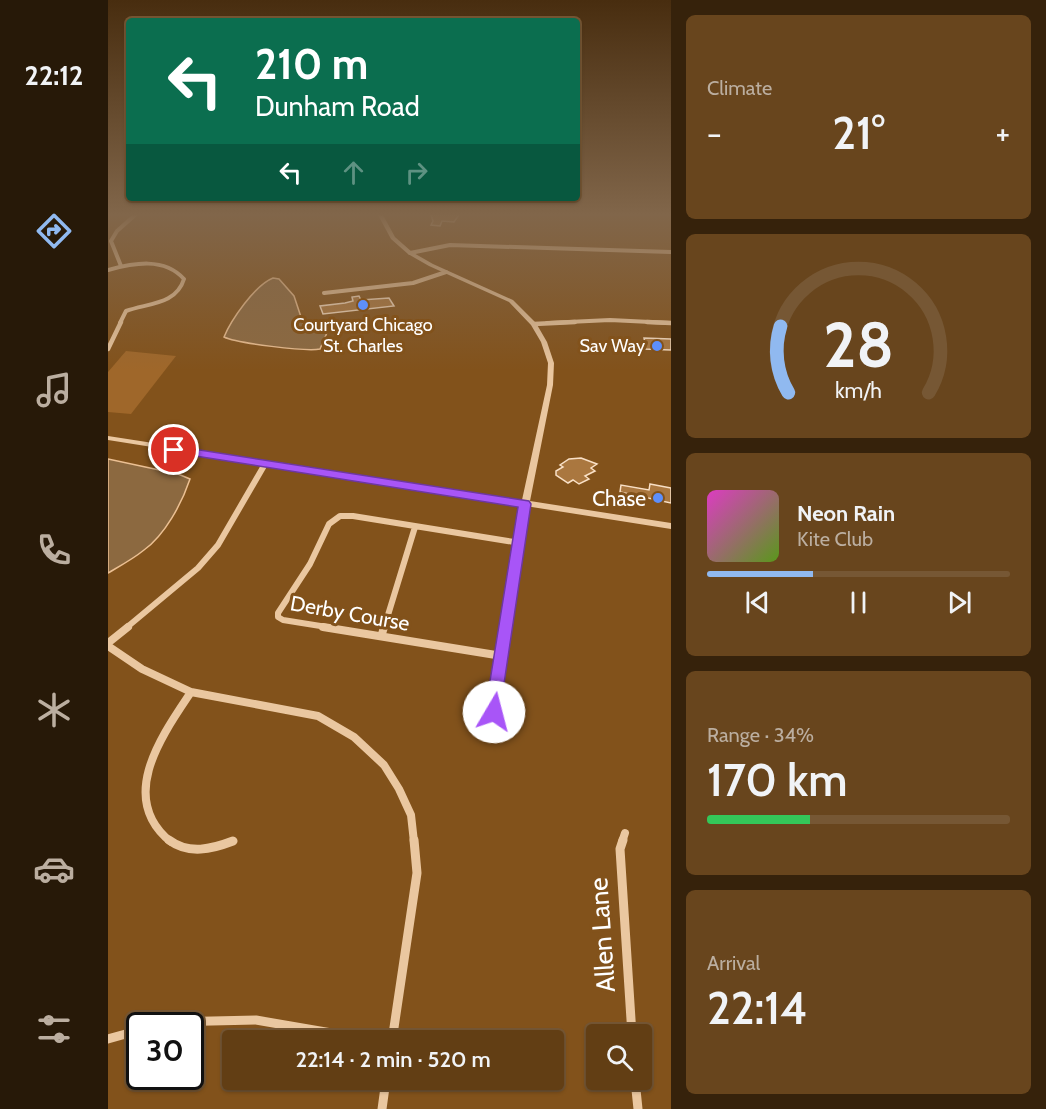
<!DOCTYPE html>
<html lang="en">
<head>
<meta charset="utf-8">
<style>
	:root { --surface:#623e14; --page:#68451d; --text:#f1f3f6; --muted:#bbaea0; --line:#765734; --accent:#90b9f0 }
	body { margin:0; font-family:Cabin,sans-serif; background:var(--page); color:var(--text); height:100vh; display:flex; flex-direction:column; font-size:22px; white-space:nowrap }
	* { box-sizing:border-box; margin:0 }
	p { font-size:20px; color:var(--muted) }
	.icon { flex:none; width:33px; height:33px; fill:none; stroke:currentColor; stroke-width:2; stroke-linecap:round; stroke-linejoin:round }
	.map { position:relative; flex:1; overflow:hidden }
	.sheet { display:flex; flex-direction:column; gap:15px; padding:15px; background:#36220b; width:375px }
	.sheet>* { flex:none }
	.hud { position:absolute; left:18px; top:18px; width:454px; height:183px; border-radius:6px; box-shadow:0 2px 4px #0004,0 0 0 2px var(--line); background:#0b6e4f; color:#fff; overflow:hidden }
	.tools { position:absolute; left:478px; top:1024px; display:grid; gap:12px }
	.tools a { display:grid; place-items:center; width:66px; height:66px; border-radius:6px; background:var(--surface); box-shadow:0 2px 4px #0004,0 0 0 2px var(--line); font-size:30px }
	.speed { position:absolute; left:18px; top:1012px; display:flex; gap:12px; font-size:30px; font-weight:700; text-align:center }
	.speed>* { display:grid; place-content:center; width:78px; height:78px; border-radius:50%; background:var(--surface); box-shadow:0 2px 4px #0004,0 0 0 2px var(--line); line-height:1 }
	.speed .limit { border:3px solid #111; border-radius:9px; background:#fff; color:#111 }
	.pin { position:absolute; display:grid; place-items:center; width:51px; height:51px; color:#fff; margin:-26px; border:3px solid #fff; border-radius:50%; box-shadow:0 2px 6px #0007 }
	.me { position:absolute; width:66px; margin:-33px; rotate:8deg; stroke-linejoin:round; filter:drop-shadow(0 0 4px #0008) }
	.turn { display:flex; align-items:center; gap:21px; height:126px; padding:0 30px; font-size:27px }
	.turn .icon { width:78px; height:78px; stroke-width:2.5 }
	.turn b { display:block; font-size:42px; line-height:51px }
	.lanes { display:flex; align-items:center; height:57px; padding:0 30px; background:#0003; justify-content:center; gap:30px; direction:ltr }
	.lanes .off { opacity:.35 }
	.big { font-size:45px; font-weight:600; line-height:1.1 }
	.sheet .card { flex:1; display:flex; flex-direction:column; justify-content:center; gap:9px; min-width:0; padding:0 21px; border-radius:9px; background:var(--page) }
	.sheet .dial { align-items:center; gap:0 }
	.dial svg { height:156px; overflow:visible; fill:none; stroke:var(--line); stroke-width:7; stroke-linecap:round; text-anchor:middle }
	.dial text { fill:var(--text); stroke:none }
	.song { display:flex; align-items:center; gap:18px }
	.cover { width:72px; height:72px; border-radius:9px; background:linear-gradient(135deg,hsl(310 70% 55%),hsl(90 70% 35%)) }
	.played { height:6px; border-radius:3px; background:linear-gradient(90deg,var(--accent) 35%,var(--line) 35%) }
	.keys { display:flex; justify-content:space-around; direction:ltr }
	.heat { display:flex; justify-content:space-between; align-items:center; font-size:33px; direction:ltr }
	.charge { height:9px; border-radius:4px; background:linear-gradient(90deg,#34c759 34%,var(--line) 0) }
	.trip { position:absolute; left:114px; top:1030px; width:342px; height:60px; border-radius:6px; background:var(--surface); box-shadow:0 2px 4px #0004,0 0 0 2px var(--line); font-weight:600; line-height:60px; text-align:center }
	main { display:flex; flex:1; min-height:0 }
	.tabs { display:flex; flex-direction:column; width:108px; justify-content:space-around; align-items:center; background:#271908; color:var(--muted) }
	.tabs .icon { width:42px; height:42px }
	.tabs .on { color:var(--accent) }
	.tabs b { font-size:27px; color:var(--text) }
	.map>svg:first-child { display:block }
	.green { fill:#9f672a }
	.water { fill:#8c6940; stroke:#ecc093; stroke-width:1.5 }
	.building { fill:#aa773f; stroke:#f8dfc5; stroke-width:1.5 }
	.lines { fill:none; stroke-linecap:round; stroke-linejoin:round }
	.minor-far4 { stroke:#eac7a0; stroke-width:4 }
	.minor-far3 { stroke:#eac7a0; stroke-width:4.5 }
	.minor-far2 { stroke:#eac7a0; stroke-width:6 }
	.minor-far1 { stroke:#eac7a0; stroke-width:8 }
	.minor { stroke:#eac7a0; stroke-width:9 }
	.tertiary { fill:#eac7a0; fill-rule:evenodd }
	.route { fill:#a855f7; stroke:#6d37a1; stroke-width:1.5 }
	.poi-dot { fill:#5d8ffb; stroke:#82521b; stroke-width:2 }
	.labels { text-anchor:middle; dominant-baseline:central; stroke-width:6; stroke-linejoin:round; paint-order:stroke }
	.far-poi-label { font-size:18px; fill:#fff; stroke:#82521b }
	.poi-label { font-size:21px; fill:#fff; stroke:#82521b; text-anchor:end }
	.street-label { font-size:21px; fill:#fff; stroke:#82521b }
	.near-street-label { font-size:26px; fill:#fff; stroke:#82521b }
</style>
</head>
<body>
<main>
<nav class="tabs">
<b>22:12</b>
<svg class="icon on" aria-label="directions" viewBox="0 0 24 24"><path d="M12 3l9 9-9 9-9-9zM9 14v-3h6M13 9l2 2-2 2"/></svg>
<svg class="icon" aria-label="music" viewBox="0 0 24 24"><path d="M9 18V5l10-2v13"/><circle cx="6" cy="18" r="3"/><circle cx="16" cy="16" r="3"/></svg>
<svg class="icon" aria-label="phone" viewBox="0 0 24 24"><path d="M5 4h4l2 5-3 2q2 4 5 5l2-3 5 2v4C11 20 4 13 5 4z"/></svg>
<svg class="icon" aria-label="climate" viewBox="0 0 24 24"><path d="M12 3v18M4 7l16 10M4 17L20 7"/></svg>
<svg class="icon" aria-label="car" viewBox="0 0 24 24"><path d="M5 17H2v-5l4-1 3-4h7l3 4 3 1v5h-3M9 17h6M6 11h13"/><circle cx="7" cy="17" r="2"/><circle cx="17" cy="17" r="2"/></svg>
<svg class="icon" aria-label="filters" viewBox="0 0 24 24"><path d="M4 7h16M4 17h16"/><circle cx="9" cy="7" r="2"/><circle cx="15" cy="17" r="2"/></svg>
</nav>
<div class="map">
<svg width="563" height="1109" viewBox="0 0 563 1109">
	<rect width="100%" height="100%" fill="#82521b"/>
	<path class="green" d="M18,351L68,356L23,414L0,412V372Z"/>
	<path class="water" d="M165,278L171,279L186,296L196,326L221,328L212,349C199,352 128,343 116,337C123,320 147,285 165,278Z
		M0,459L70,474L82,479C74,503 57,535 36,550C25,559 12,566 0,573Z"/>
	<path class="building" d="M323,215H351L346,222L334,221L332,226L323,225L325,221Z
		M251,296L253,300L281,298L286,306L215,314L212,306L237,303L245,301L244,297Z
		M536,338L563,339V350L536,349L534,342L537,343Z
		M473,458L489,464L483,468L487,471L477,476L481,479L471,484L465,480L460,483L448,475V471L455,467L452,465L461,459Z
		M542,484L563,488V503L512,492L513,485L541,490Z"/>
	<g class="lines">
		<path class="minor-far4" d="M302,253L342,245L563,252
			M13,266L3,241L9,231L27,215
			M0,270C26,263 56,257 76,279C68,305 40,303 18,311L12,323
			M216,293L305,283L338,272
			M439,323L502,320L563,323"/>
		<path class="minor-far3" d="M539,322L563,323
			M426,324L467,322
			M0,349L13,322"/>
		<path class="minor-far2" d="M18,628L90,568L110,545L157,464
			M225,628L175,620L170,617V613L202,564L221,524L232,516H245L412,543
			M276,628L307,527
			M398,628L417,504"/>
		<path class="minor-far1" d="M215,627L394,656
			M274,634L276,627
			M0,643L20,627
			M0,646L34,669L83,692L210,716L246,737L276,765L291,789L303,815L306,842
			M386,712L399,627
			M63,842C8,798 55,734 83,692
			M514,842L517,833"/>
		<path class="minor" d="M61,840C81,855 104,849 125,841
			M515,840L512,849L524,1035
			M47,1026L60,1022L148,1020L270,1041
			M0,1039L32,1030
			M284,1041L309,873L306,840
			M527,1080L530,1109
			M274,1109L278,1080"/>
		<path class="tertiary" d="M270,215H275L287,237L304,252L325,264L405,300L428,323L439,342L446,363L445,385L422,501L563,523V529L0,440V436L414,500L439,385L440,363L433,342L423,325L401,302L321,266L300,254L283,239Z"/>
	</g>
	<linearGradient id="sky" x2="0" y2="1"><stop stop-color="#482d0f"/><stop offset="0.58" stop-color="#81664a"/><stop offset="1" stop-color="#81664a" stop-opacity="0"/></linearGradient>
	<rect width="563" height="370" fill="url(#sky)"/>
	<path class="route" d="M66,446L421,501L423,504L391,717L386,719L380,717L377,712L410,507L62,452V447Z"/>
	<g class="poi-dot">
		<circle cx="255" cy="305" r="6"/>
		<circle cx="549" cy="346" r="6"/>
		<circle cx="550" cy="498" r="6"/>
	</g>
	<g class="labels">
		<g class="far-poi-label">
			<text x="255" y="325">Courtyard Chicago<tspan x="255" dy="21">St. Charles</tspan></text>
			<text x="537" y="346" text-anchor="end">Sav Way</text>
		</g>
		<g class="poi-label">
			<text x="538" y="498">Chase</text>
		</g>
		<g class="street-label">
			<text transform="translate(242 613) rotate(10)">Derby Course</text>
		</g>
		<g class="near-street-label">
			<text transform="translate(494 935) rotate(-94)">Allen Lane</text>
		</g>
	</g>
</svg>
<div class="tools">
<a><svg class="icon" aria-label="search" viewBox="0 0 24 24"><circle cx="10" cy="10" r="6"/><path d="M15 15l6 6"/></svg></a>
</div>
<div class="speed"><div class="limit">30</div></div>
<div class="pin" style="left:66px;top:450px;background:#d93025"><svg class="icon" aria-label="arrive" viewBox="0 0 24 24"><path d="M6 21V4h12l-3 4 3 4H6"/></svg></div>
<svg class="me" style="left:386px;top:712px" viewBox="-20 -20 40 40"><circle r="19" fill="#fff"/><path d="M0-13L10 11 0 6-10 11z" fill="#a855f7"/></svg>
<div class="trip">22:14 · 2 min · 520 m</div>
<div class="hud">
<div class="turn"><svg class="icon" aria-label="left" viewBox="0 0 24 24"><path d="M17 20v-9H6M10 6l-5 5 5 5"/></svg><div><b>210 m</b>Dunham Road</div></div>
<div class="lanes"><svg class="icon" aria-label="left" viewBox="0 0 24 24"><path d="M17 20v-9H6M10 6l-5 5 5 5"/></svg><svg class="icon off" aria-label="ahead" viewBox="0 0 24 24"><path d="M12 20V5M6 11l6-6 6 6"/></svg><svg class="icon off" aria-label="right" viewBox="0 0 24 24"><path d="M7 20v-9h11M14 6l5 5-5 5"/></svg></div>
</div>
</div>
<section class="sheet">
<div class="card"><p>Climate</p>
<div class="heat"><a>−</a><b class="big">21°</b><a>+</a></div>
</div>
<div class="card dial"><svg viewBox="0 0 100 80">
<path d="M14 69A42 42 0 1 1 86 69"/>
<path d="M14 69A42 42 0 0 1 10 35" stroke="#90b9f0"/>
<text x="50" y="56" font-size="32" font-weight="700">28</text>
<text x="50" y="72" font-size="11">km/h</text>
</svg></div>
<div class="card">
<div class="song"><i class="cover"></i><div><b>Neon Rain</b><p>Kite Club</p></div></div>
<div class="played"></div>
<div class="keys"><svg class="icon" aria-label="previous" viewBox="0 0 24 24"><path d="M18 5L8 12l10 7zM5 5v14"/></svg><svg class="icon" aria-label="pause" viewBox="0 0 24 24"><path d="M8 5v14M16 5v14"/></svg><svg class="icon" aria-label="next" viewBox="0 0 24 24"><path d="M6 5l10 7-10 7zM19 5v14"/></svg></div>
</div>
<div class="card"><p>Range · 34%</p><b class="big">170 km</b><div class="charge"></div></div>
<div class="card"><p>Arrival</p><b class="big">22:14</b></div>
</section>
</main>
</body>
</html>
